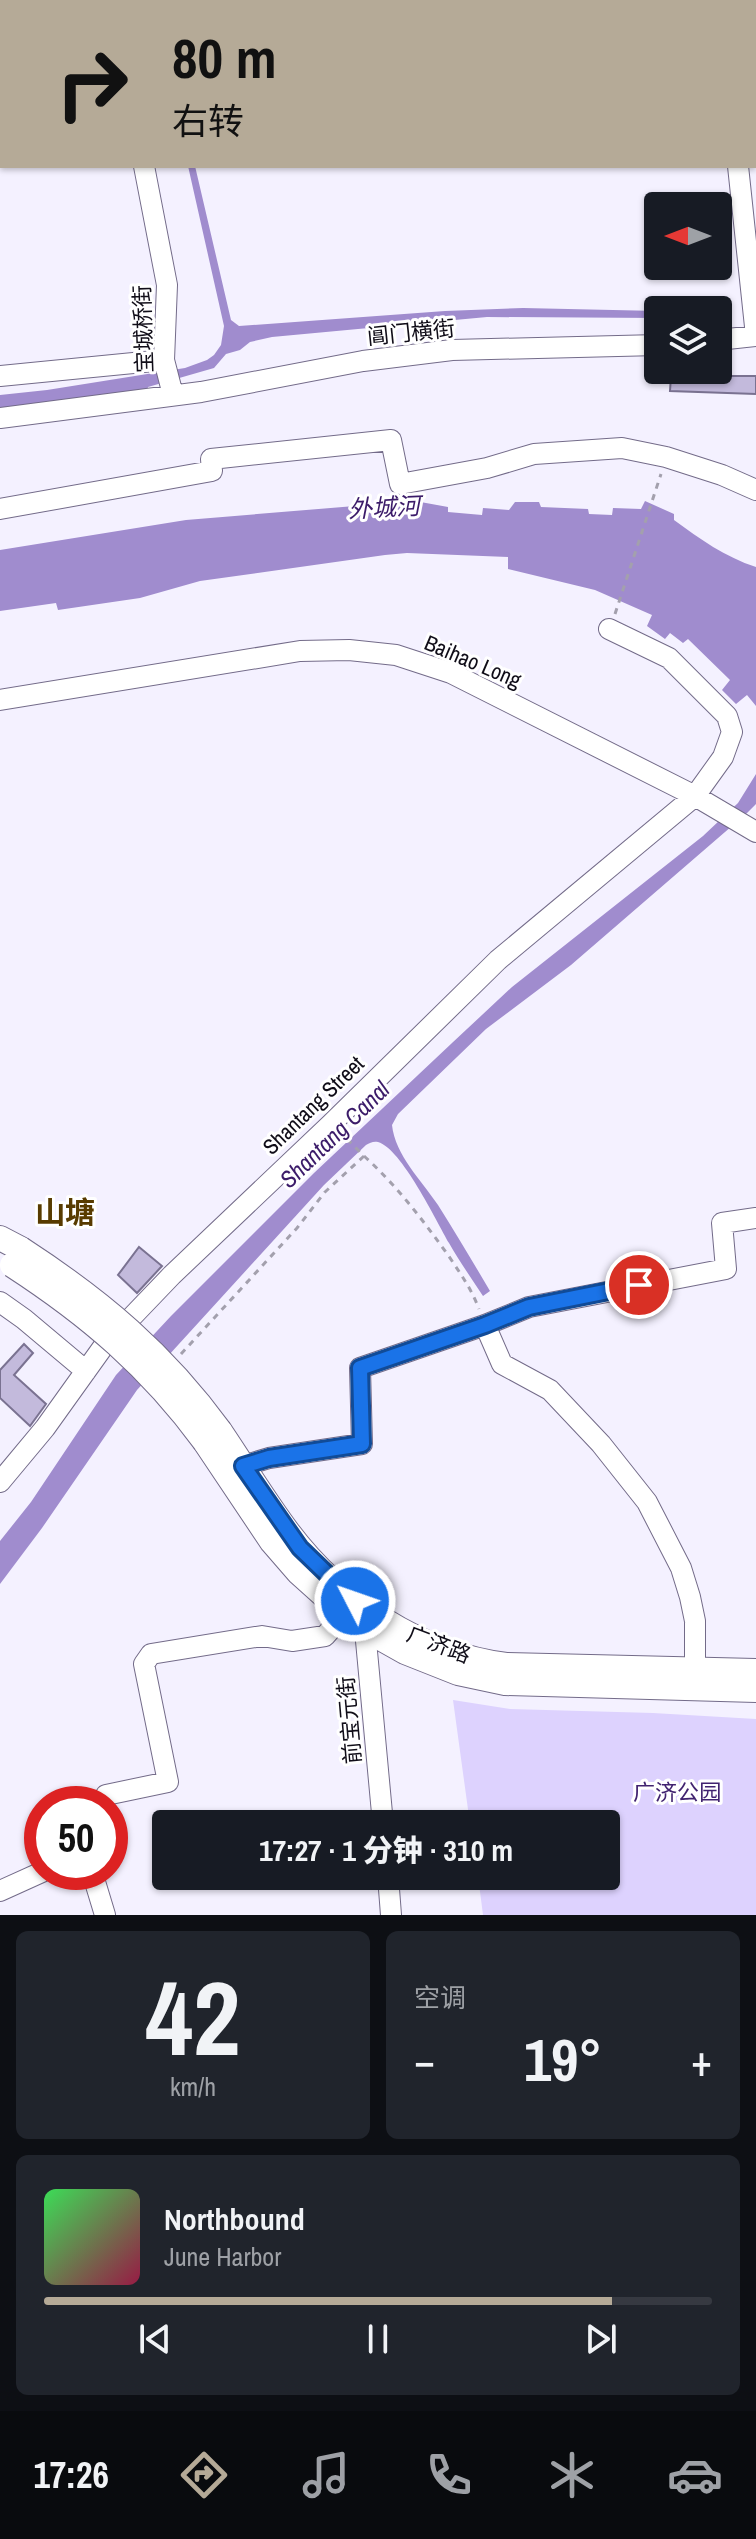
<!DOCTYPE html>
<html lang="zh">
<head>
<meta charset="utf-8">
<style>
	:root { --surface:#171b24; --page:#20242c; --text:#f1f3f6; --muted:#9ea1a6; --line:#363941; --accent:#b5aa97 }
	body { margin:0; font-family:"Archivo Narrow","Noto Sans SC",sans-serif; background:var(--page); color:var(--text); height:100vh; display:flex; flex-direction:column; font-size:30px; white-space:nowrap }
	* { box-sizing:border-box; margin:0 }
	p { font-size:26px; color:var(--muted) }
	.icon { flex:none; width:44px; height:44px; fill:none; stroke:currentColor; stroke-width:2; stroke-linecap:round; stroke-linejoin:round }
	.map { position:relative; height:1915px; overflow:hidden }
	.side { display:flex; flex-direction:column; gap:16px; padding:16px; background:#0d0f14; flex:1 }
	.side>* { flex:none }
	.guide { position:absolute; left:0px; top:0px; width:756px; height:168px; box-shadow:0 2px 6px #0004; background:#b5aa97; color:#111; overflow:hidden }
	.needle { width:52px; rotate:270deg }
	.controls { position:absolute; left:644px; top:192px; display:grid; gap:16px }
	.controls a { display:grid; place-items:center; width:88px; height:88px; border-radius:8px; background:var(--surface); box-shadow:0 2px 6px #0004; font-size:40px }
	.speed { position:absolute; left:24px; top:1786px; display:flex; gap:16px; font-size:40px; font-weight:700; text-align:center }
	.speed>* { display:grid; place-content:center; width:104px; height:104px; border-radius:50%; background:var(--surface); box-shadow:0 2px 6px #0004; line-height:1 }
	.speed .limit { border:12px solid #d22; background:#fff; color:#111 }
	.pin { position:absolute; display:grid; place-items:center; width:68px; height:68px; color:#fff; margin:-34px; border:4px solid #fff; border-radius:50%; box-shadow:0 2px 8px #0007 }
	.me { position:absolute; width:88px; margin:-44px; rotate:311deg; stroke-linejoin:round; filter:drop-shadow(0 0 6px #0008) }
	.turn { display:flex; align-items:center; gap:28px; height:168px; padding:0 40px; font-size:36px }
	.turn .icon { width:104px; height:104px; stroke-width:2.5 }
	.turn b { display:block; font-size:56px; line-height:68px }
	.big { font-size:60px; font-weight:800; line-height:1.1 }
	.side .widget { flex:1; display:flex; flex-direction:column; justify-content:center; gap:12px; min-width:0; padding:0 28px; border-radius:12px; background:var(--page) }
	.side .dial { align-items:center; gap:0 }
	.dial b { font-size:104px; line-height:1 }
	.song { display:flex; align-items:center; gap:24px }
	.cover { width:96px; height:96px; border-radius:12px; background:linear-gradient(135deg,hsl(130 70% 55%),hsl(340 70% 35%)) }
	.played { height:8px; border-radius:4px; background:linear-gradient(90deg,var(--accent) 85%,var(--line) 85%) }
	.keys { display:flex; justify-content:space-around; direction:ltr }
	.heat { display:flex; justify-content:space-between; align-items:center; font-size:44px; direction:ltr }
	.side .tiles { flex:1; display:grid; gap:16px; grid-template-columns:1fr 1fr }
	.widget:last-child { grid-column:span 2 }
	.trip { position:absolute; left:152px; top:1810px; width:468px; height:80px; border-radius:8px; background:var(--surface); box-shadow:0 2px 6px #0004; font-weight:800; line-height:80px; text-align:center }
	.tabs { display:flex; height:128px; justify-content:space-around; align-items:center; background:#090b0e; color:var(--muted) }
	.tabs .icon { width:56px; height:56px }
	.tabs .on { color:var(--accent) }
	.tabs b { font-size:36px; color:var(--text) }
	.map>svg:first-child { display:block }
	.green { fill:#ddd2fe }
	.water { fill:#a08cce }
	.building { fill:#c3badc; stroke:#7a7291; stroke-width:2 }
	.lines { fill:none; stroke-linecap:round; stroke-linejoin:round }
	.minor-casing { stroke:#736b89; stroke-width:22 }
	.major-casing { stroke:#736b89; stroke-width:26 }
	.path { stroke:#a3a0ad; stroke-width:3; stroke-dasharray:6 6; stroke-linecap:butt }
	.minor { stroke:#fff; stroke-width:20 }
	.major { stroke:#fff; stroke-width:24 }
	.major-bridge-casing { stroke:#736b89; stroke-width:26; stroke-linecap:butt }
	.major-bridge { stroke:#fff; stroke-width:24 }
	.route-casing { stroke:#114b97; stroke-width:20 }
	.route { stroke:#1a73e8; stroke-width:14 }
	.labels { text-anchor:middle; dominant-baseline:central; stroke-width:6; stroke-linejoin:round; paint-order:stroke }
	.street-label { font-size:22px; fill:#100d18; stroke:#fff }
	.park-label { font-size:22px; fill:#412370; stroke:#fff }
	.water-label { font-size:24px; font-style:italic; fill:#3b1b69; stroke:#fff }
	.district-label { font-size:30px; font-weight:bold; fill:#583b00; stroke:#fff }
</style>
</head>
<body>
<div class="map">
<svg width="756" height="1915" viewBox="0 0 756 1915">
	<rect width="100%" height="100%" fill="#f4f1ff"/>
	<path class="green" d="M453,1700L510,1709L653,1713L756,1719V1915H483L478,1876H606V1824H470Z"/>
	<path class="water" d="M188,166H195L231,320L239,326L445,311L523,308L658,311V318L487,317L272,337L250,342L240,350L226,354L214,368L148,387L147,391L0,414V395L47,390L185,368L207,360L214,355L221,345L224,326Z
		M415,501L448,507V512L482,515L483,508L509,510L515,502H539L541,507L588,509L589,514L612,515L613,508L641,509L645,501L674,514V520C700,539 725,557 756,567V706L747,695L736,704L722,690L730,680L688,639L683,643L670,633L665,639L647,626L652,615L595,590L508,569V557L407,553L385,555L200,581L140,598L58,610L56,603L0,611V550L186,520Z
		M756,774V804L747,813L571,965L486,1029L398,1114L392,1125C395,1155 422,1181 438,1205C456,1234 473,1262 490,1291L483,1296C472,1279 459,1261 449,1243C437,1222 401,1148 378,1142C373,1141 370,1143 366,1145L324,1185L137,1390L42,1528L0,1584V1541L31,1502L116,1375L171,1316L314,1173L452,1043L512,987L703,836L738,803Z"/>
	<path class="building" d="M671,376H756V394L670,391Z
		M139,1247L162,1266L137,1293L118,1275Z
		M24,1344L33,1353L14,1375L46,1404L30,1426L0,1398V1370Z"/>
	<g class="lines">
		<g class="minor-casing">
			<path id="minor" d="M112,0V2
				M246,0V2
				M494,0V2
				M718,0V2
				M69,2V0
				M0,14H2
				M144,166L167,285L164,360L173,395
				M738,166L756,336
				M718,340L756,336
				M0,376L164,360
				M0,418L201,392L363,361L452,350L658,345
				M0,509L212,471L211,459L391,440L400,484L487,468L534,454L622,448L666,457L722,475L756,490
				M0,700L300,651L349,650L396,655L451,673L695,796L756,832
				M0,1302L24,1319L86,1371
				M485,1325L502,1364L550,1390L601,1444L647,1502L681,1568L690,1597L695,1621V1671
				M243,1466L269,1458L362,1444L360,1368L485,1325L529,1307L726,1269L722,1223L756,1218
				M0,1482L45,1428L103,1347L172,1275L331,1124L498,960L695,796L723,757L732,732L727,716L669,658L609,629
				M372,1618L365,1630L383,1824
				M101,1804L106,1795L168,1782L144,1664L151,1654L262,1636L292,1641L325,1636L353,1604
				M92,1872L105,1915
				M388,1876L391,1915
				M0,1891L42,1872"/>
		</g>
		<g class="major-casing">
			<path id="major" d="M0,1238L21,1249
				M220,1431C243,1465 264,1500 288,1532C340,1601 420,1654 506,1665L756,1671
				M205,1442L272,1542L298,1572L357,1625L405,1652L458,1673L505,1683L756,1690"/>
		</g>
		<path class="path" d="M615,614L661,474
			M364,1156C397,1186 422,1219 448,1255C460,1273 471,1288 479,1309
			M181,1354L297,1228L325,1192L364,1156L343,1135"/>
		<use href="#minor" class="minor"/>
		<use href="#major" class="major"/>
		<g class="major-bridge-casing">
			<path id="major-bridge" d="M21,1249C101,1301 164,1354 220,1431
				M12,1265C89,1315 150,1367 205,1442"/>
		</g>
		<use href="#major-bridge" class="major-bridge"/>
	</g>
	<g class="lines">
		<g class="route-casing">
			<path id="route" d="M355,1601L300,1548L243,1466L269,1458L362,1444L360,1368L485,1325L529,1307L639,1285"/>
		</g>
		<use href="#route" class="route"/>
	</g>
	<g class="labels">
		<g class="street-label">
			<text transform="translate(143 329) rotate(-92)">宝城桥街</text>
			<text transform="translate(411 332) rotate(-6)">阊门横街</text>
			<text transform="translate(473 661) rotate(23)">Baihao Long</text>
			<text transform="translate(313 1105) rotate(-44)">Shantang Street</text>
			<text transform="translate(439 1644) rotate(21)">广济路</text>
			<text transform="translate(349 1720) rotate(-95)">前宝元街</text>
		</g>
		<g class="park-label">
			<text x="677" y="1792">广济公园</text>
		</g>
		<g class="water-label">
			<text transform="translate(384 507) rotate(-3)">外城河</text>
			<text transform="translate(334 1134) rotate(-44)">Shantang Canal</text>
		</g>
		<g class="district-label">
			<text x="65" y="1212">山塘</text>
		</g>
	</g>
</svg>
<div class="controls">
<a><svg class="needle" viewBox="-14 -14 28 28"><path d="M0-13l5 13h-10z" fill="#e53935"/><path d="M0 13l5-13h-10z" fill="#9ea1a6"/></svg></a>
<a><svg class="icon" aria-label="layers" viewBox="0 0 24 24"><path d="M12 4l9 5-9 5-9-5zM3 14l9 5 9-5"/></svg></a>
</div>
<div class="speed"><div class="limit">50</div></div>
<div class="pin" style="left:639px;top:1285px;background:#d93025"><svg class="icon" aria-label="arrive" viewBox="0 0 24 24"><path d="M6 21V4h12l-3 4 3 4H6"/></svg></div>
<svg class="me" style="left:355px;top:1601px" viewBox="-20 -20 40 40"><circle r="17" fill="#1a73e8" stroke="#fff" stroke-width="3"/><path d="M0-11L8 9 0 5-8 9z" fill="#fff"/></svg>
<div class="trip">17:27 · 1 分钟 · 310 m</div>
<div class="guide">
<div class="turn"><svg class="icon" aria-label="right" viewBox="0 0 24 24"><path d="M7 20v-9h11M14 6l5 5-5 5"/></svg><div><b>80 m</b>右转</div></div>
</div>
</div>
<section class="side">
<div class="tiles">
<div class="widget dial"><b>42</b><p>km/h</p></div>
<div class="widget"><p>空调</p>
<div class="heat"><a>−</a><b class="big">19°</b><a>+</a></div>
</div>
<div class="widget">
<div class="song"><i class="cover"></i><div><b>Northbound</b><p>June Harbor</p></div></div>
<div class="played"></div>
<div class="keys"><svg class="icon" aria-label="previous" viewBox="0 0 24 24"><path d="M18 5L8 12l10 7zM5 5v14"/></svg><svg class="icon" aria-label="pause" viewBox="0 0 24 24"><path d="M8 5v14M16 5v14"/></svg><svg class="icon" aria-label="next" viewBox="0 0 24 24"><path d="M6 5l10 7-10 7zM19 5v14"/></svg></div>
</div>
</div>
</section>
<nav class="tabs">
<b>17:26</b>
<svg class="icon on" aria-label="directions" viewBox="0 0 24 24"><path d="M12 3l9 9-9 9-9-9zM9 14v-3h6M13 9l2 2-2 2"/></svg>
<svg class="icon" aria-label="music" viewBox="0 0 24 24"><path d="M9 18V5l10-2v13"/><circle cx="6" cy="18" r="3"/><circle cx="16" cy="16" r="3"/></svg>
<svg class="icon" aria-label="phone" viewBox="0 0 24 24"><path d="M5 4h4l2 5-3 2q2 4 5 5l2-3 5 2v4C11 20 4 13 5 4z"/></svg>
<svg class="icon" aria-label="climate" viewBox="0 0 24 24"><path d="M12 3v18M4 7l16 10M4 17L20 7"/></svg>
<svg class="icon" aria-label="car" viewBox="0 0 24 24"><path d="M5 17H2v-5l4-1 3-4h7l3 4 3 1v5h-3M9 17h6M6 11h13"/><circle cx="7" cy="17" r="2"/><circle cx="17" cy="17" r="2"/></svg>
</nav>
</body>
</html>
